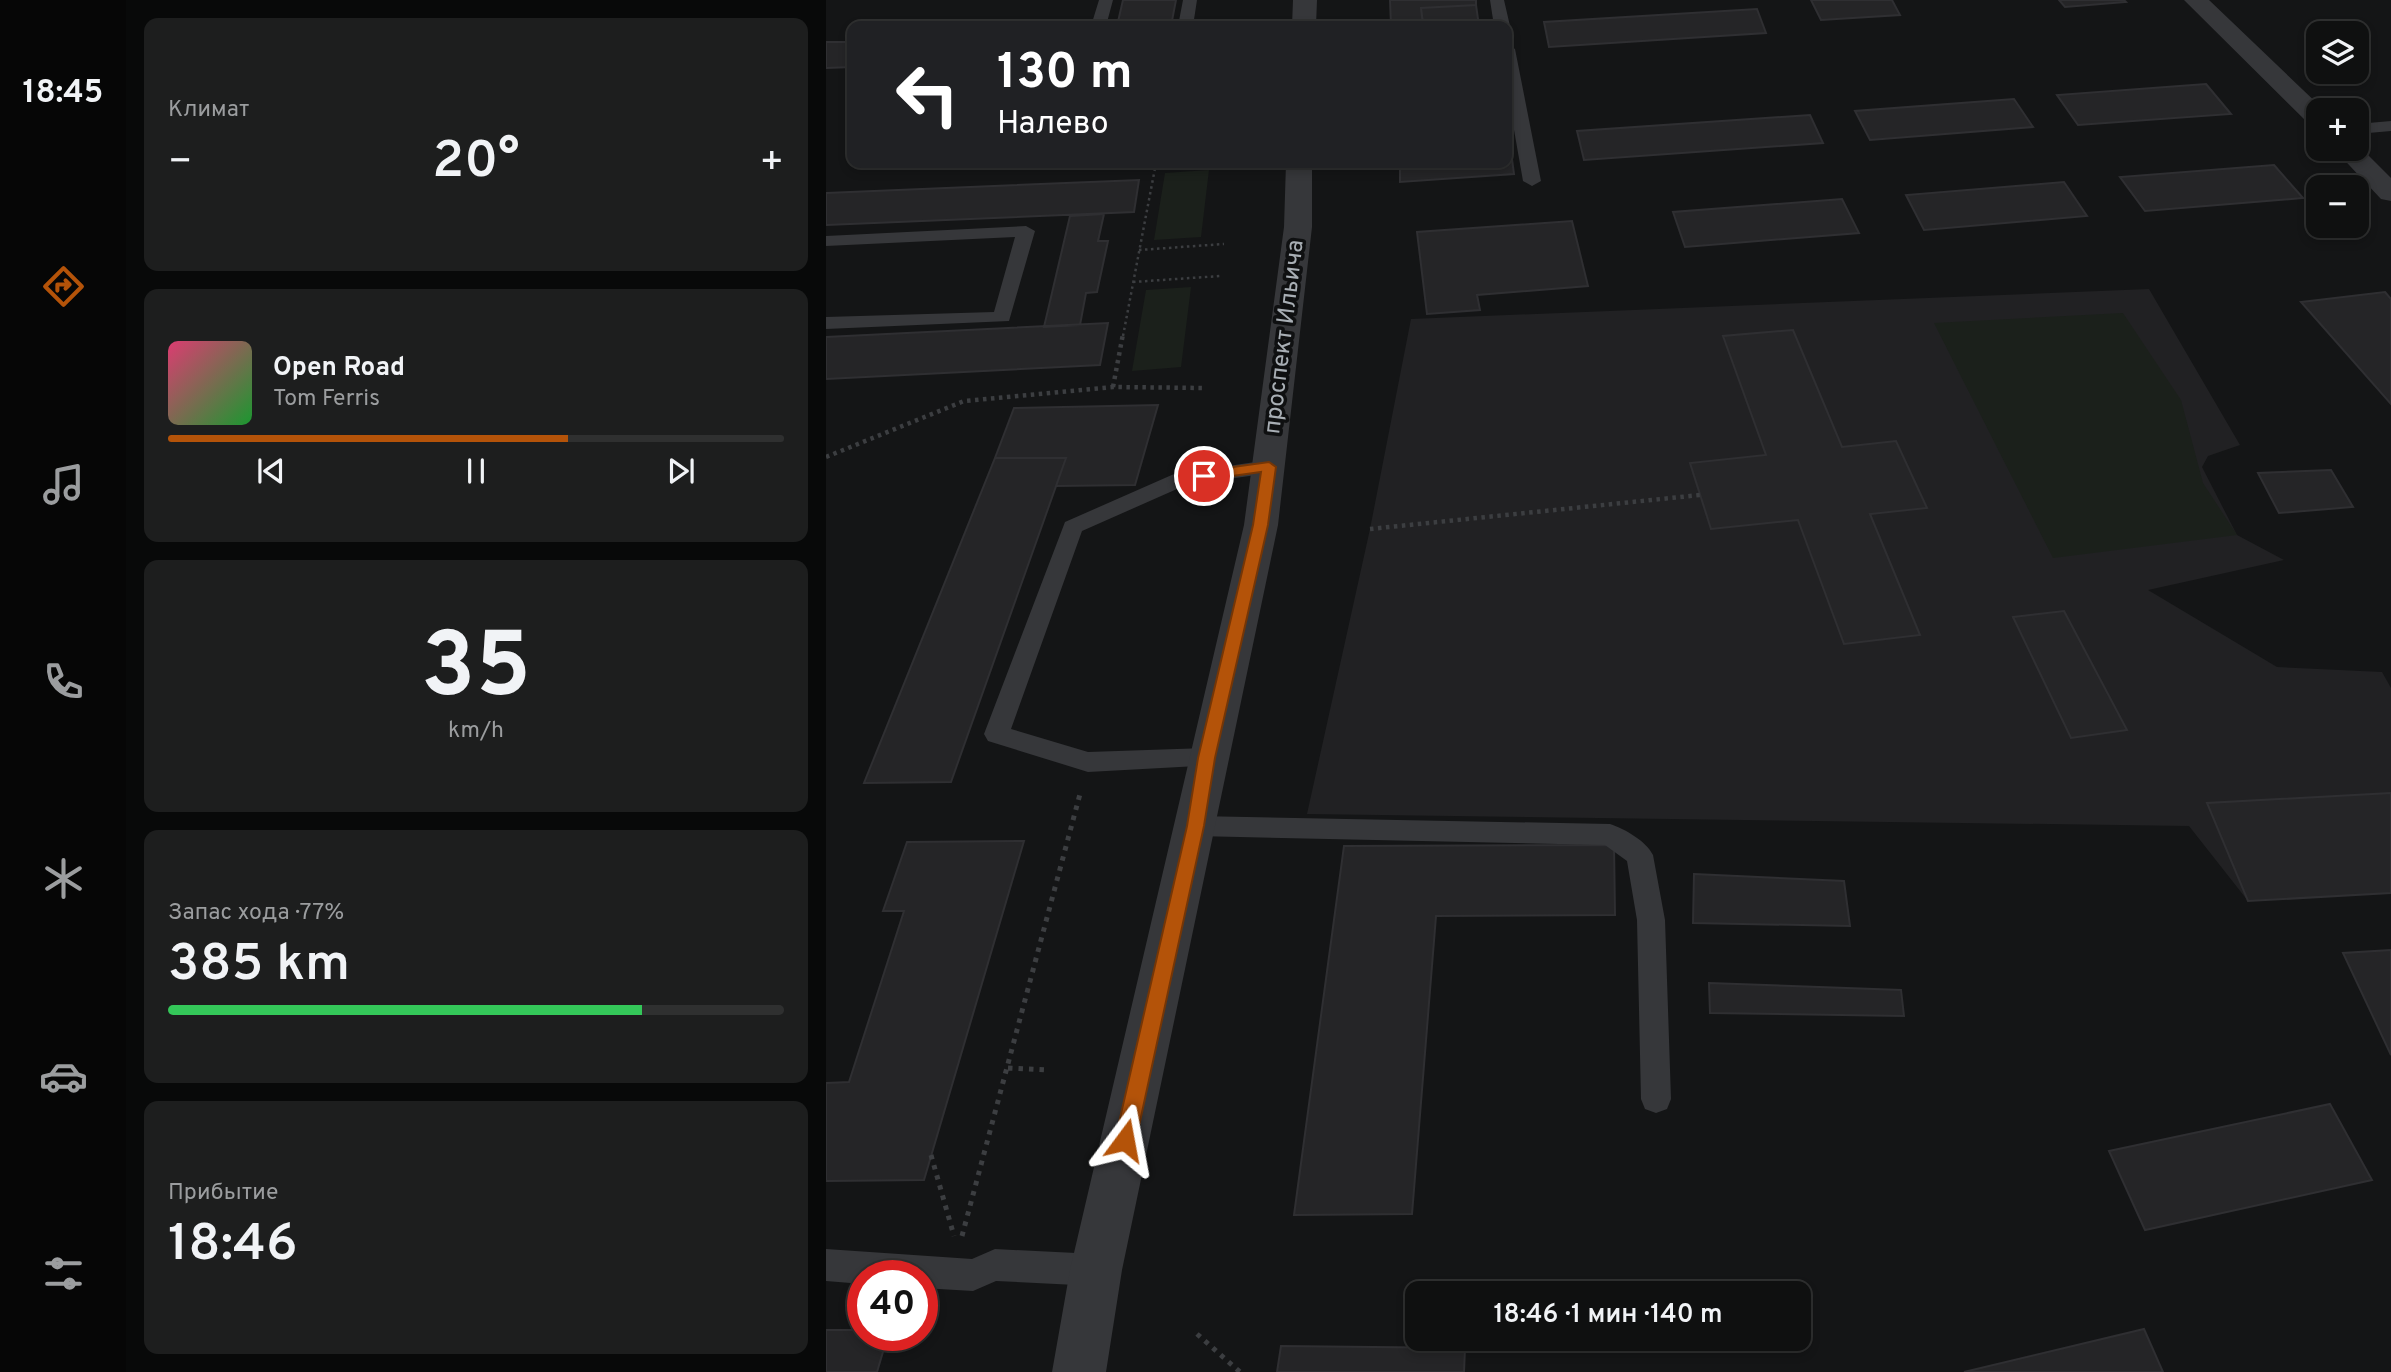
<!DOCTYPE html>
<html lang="ru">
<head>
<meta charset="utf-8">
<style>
	:root { --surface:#0f1010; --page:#1d1e1e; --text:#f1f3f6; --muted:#9b9d9f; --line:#2f3030; --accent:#b45309 }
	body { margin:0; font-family:Overpass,sans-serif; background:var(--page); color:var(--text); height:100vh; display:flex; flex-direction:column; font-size:26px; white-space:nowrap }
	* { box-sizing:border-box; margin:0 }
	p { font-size:23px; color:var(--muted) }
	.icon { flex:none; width:38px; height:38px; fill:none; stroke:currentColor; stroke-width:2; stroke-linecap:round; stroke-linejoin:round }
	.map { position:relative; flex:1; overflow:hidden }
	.details { display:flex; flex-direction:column; gap:18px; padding:18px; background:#080909; width:700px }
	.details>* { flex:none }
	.top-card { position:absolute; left:21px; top:21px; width:665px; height:147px; border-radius:14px; box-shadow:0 4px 10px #0003,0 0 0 2px var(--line); background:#202124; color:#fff; overflow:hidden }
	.tools { position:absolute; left:1480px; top:21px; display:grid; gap:14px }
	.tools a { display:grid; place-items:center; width:63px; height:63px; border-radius:14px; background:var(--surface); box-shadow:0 4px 10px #0003,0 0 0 2px var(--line); font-size:35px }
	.speed { position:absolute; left:21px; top:1260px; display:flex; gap:14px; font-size:35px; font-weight:700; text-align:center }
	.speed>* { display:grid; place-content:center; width:91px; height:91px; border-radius:50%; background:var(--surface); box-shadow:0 4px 10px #0003,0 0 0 2px var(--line); line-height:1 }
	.speed .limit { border:10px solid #d22; background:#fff; color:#111 }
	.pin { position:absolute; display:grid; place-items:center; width:60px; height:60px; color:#fff; margin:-30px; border:4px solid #fff; border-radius:50%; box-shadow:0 2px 7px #0007 }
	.me { position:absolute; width:77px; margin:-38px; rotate:13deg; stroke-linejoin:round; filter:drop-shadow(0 0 5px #0008) }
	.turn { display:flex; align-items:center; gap:24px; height:147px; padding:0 35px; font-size:32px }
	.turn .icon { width:91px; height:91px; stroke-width:2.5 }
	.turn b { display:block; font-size:49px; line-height:60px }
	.big { font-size:52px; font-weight:600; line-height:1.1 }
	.details .tile { flex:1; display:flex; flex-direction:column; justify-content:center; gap:10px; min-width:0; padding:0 24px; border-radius:14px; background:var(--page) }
	.details .dial { align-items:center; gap:0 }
	.dial b { font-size:91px; line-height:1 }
	.song { display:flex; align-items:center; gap:21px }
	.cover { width:84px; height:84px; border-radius:10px; background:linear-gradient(135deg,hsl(340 70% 55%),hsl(130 70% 35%)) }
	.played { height:7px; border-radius:4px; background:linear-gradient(90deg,var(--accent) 65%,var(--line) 65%) }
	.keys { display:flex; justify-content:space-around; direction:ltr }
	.heat { display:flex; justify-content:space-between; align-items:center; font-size:38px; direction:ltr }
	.charge { height:10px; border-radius:5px; background:linear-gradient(90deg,#34c759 77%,var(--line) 0) }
	.trip { position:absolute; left:579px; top:1281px; width:406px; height:70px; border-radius:14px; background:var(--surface); box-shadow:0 4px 10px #0003,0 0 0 2px var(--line); font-weight:600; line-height:70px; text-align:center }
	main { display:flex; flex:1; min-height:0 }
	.tab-bar { display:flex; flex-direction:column; width:126px; justify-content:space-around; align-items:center; background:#060606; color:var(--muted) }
	.tab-bar .icon { width:49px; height:49px }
	.tab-bar .selected { color:var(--accent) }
	.tab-bar b { font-size:32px; color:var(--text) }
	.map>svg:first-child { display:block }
	.built { fill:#212123 }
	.green { fill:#1b201b }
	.building { fill:#252527; stroke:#2f2f32; stroke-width:2 }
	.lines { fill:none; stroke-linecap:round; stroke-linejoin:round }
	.path-far2 { stroke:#3c3e41; stroke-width:2.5; stroke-dasharray:2.5 3.5; stroke-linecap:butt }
	.path-far1 { stroke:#3c3e41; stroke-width:4.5; stroke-dasharray:3.5 4.5; stroke-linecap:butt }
	.path { stroke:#3c3e41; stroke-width:5; stroke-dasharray:4.5 6; stroke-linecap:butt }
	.service { fill:#36373a; fill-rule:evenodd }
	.minor { fill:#36373a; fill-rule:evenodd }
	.tertiary { fill:#36373a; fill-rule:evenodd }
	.route { fill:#b45309; stroke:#753606; stroke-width:2 }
	.labels { text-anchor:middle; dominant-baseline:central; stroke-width:7; stroke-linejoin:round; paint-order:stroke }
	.street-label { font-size:24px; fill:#a8aeb4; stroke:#0f1011 }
</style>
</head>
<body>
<main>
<nav class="tab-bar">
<b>18:45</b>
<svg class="icon selected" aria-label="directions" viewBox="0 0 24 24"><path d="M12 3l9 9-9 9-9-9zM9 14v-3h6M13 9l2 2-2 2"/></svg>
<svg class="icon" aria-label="music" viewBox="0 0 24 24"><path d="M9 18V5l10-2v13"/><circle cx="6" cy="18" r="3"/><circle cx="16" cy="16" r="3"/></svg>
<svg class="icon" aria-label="phone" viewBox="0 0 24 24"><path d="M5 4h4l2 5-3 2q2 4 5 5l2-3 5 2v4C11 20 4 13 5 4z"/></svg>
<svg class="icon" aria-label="climate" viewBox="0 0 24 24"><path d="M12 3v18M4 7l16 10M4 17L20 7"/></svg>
<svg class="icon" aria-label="car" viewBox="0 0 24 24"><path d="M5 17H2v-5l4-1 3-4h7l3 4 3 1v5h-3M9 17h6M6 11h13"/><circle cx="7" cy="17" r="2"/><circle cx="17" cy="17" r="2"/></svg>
<svg class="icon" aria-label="filters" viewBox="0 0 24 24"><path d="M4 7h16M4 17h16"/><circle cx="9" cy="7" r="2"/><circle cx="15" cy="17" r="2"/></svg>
</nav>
<section class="details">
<div class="tile"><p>Климат</p>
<div class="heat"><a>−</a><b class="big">20°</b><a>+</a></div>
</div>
<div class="tile">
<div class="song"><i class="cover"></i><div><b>Open Road</b><p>Tom Ferris</p></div></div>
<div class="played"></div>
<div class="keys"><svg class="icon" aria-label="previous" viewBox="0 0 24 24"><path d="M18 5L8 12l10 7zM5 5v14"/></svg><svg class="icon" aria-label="pause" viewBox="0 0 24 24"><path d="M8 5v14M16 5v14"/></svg><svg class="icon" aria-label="next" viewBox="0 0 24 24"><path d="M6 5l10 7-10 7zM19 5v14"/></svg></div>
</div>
<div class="tile dial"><b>35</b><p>km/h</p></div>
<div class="tile"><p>Запас хода · 77%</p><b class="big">385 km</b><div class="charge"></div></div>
<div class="tile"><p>Прибытие</p><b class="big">18:46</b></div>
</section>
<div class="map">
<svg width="1565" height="1372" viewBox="0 0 1565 1372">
	<rect width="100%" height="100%" fill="#141516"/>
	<path class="built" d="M1323,289L1414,445L1382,456L1376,467L1411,535L1458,560L1322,590L1451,667L1556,672L1565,688V893L1422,901L1363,826L481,814L544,529L585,319Z"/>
	<path class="green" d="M383,170L375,237L328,240L339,173Z
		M365,287L355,367L306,371L320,290Z
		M1297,313L1355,400L1377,483L1411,535L1227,558L1108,323Z"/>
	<path class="building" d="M297,0H350L345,26H291Z
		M564,0H650V5L595,8L597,23L565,25Z
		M985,0H1066L1074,15L995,20Z
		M1233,0H1298L1300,2L1239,7Z
		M650,5L653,26H597L595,8Z
		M931,9L940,33L723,47L718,22Z
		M0,42H26V67L0,68Z
		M1380,84L1405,114L1252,125L1231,95Z
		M1188,99L1207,127L1044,140L1029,111Z
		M984,115L997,143L758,160L751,131Z
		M681,144H684L688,174L574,182V163H681Z
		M1448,165L1477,198L1319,211L1294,177Z
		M313,180L308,212L0,225V193Z
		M1238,182L1261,216L1098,230L1080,195Z
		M1016,199L1033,233L859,247L847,212Z
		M278,214L272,241H282L271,292L260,293L254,325L218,327L244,216Z
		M746,221L762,286L651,295L654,310L601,314L591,232Z
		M1559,292L1565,299V404L1475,302Z
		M282,323L274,365L0,379V337Z
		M967,330L1016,447L1070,441L1101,508L1044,514L1094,635L1018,644L972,520L885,529L864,463L940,455L897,336Z
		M332,405L309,485L230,486L240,458H169L188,408Z
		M169,458H240L125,782L38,783Z
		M1505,470L1527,507L1453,513L1432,473Z
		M1238,611L1301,730L1245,738L1187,617Z
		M1565,793V893L1422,901L1381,803Z
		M198,841L98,1180L0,1181V1083L23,1082L78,911H57L81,842Z
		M788,845L789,915L610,916L586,1214L468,1215L518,846Z
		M868,874L1018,881L1024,926L867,923Z
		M1565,950V1055L1517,953Z
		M883,983L1075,990L1078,1016L884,1013Z
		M1504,1104L1546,1180L1319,1230L1283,1151Z
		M1318,1329L1337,1372H1138Z
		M0,1330H37V1335H62L51,1372H0Z
		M455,1346L639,1348L638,1372H451Z"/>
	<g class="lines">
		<path class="path-far2" d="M313,250L398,244
			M307,282L394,276
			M297,336L330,163"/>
		<path class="path-far1" d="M287,387L297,334
			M0,457L138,401L287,387L379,388
			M544,529L874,495"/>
		<path class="path" d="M182,1068L221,1070
			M105,1155L128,1236
			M136,1236L254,794
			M371,1334L414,1372"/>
		<path class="service" d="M273,0H287L280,26H265Z
			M357,0H371L367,26H352Z
			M664,0H678L684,26L681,29V26H668Z
			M681,44L689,49L715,181L706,186L697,181L681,90Z
			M1565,121V131L1531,134V124Z
			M200,226L209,231L183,321L0,329V317L168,312L189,237L0,246V236Z
			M443,460L451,462L454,467L451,472L360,485L256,531L185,729L262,752L381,748L390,751L394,758L390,765L262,772L162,741L158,734L239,522L348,474Z
			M370,816L784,824C799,829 820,841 827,855L839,920L845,1099L841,1109L830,1113L819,1109L815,1099L811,920L801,861L779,845L370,836L361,833L357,826L361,819Z
			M0,1249L146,1259L169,1249L270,1254L282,1259L286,1270L282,1281L270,1286L170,1281L147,1291L96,1288V1276H37V1284L0,1281Z"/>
		<path class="minor" d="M1358,0H1383L1498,110H1493V128L1484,125Z
			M1531,144L1565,178V201L1555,199L1508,149H1531Z"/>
		<path class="tertiary" d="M467,0H491L490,26H466Z
			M460,163H486V227L452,525L296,1270L280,1372H226L244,1270L418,525L458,227Z"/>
	</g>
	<path class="route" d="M443,462L450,467L442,525L389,758L378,826L310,1140L307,1146L299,1149L292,1146L289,1140L361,826L372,758L427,525L435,472L378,480L371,476L378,471Z"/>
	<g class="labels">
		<g class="street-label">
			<text transform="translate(459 337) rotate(-83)">проспект Ильича</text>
		</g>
	</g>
</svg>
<div class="tools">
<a><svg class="icon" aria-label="layers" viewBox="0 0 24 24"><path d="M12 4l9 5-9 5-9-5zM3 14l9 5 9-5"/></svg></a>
<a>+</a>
<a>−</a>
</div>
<div class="speed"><div class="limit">40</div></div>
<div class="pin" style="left:378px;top:476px;background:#d93025"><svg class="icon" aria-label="arrive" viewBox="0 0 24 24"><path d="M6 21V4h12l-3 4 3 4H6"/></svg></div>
<svg class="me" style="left:299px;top:1140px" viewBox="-20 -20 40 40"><path d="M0-17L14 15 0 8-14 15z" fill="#b45309" stroke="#fff" stroke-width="4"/></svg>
<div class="trip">18:46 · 1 мин · 140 m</div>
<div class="top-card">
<div class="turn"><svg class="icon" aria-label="left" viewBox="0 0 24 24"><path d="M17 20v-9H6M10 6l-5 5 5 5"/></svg><div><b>130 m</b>Налево</div></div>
</div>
</div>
</main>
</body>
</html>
